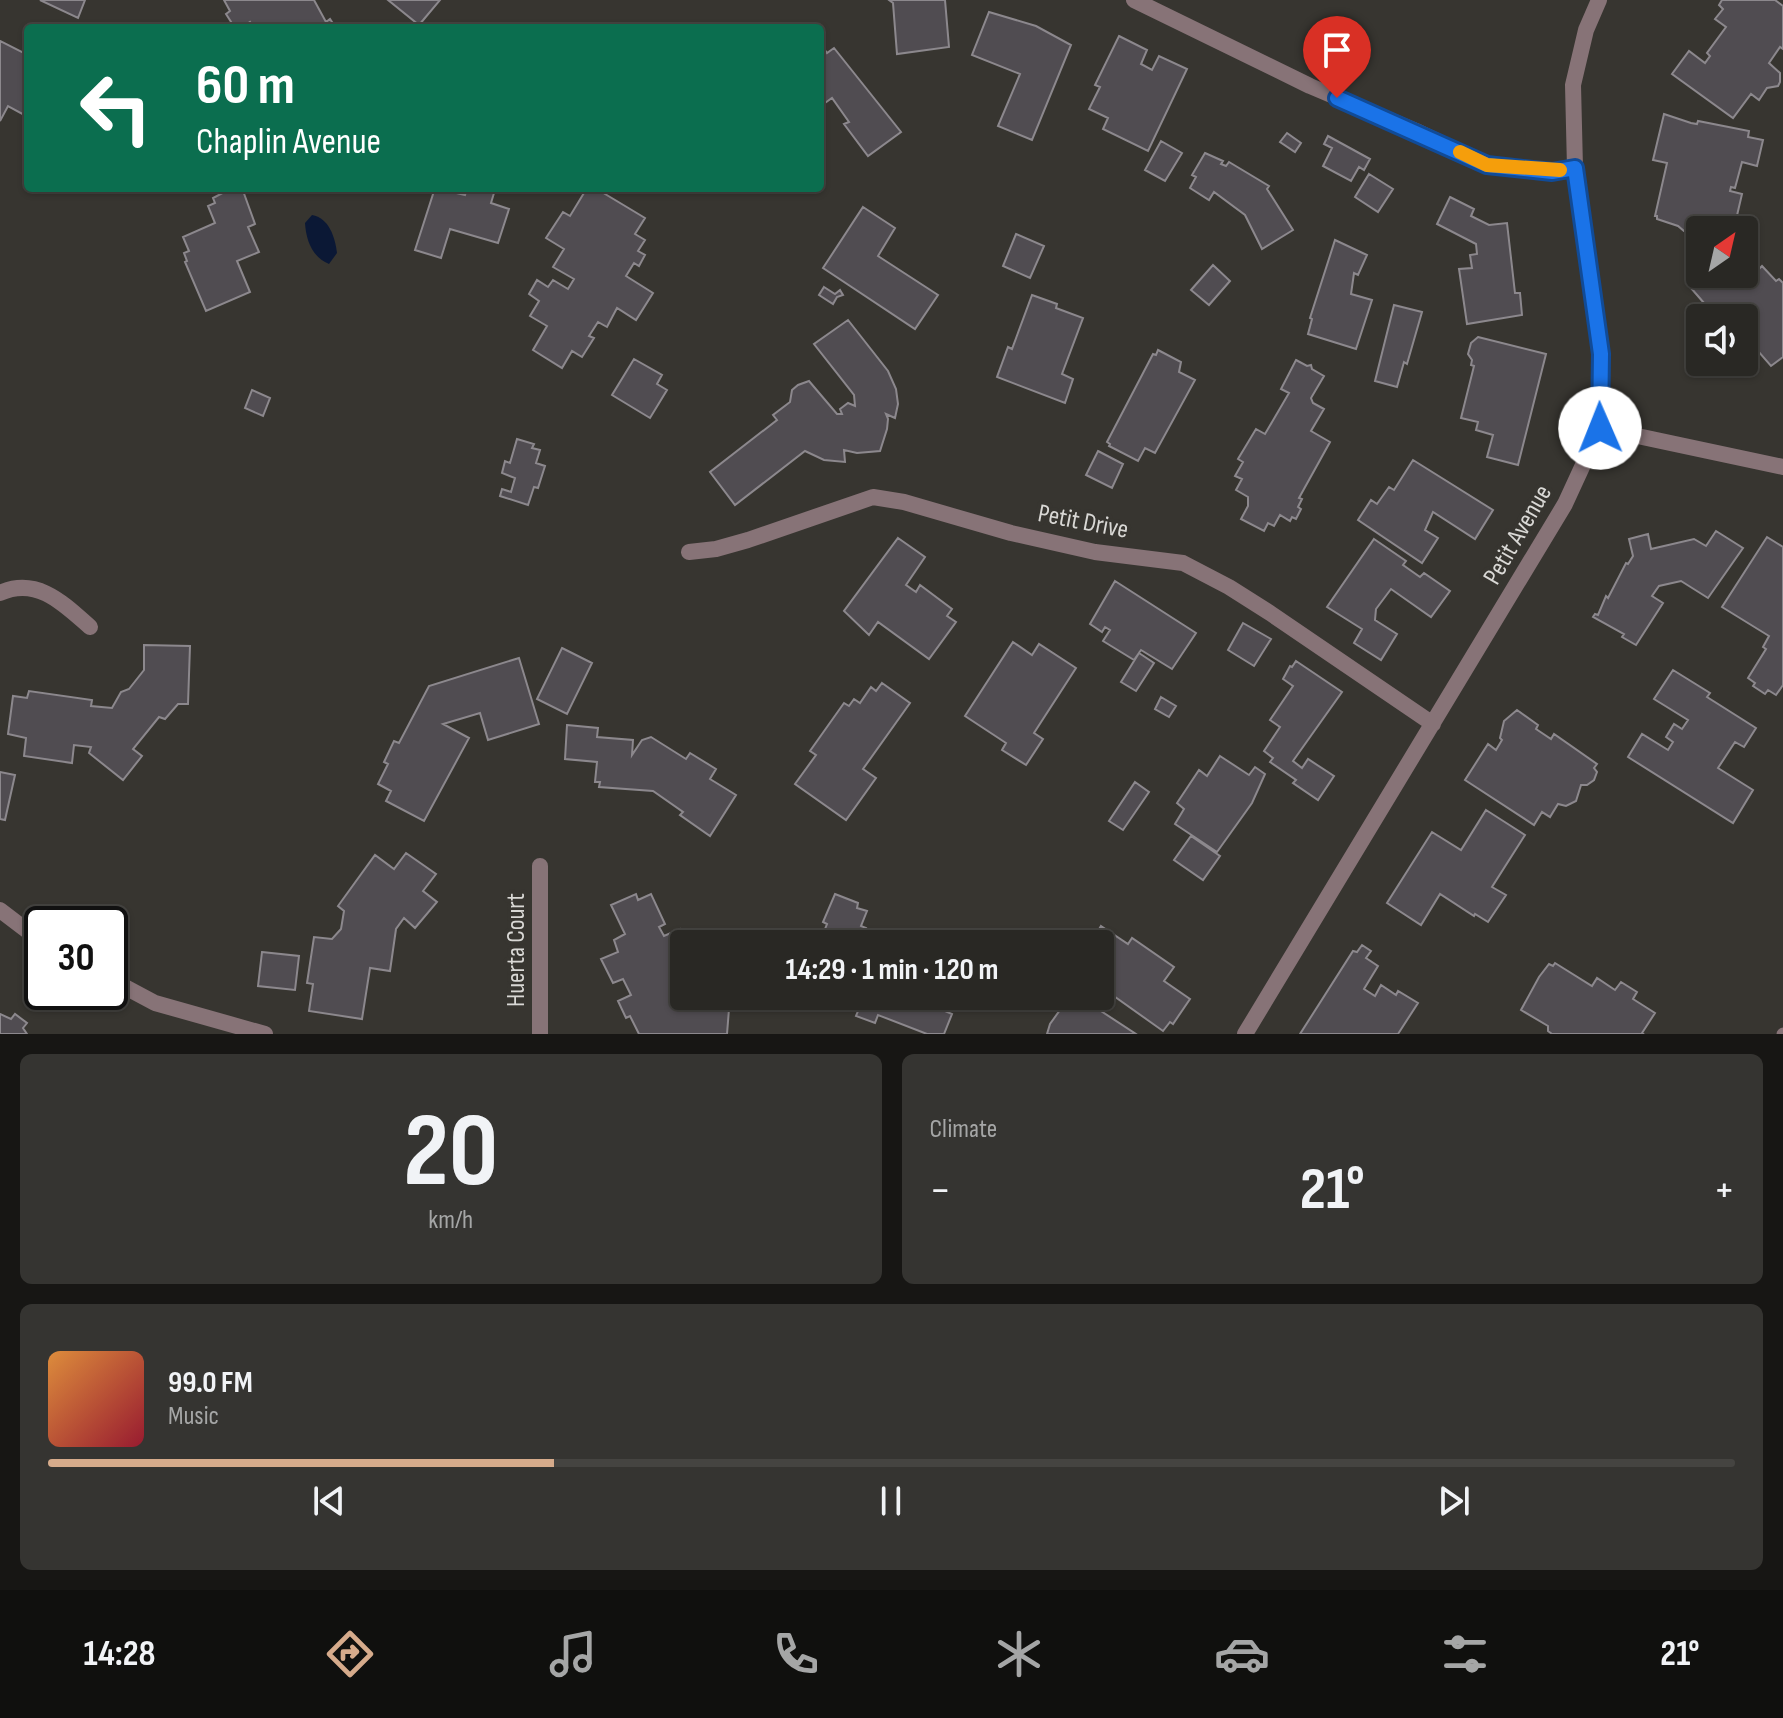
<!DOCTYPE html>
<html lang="en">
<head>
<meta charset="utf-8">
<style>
	:root { --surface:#292824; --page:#353431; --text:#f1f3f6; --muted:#a5a6a6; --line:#454441; --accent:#d6ab8b }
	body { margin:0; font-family:"Sofia Sans Condensed",sans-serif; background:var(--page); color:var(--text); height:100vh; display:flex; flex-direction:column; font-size:30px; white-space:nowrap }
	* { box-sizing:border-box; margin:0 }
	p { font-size:26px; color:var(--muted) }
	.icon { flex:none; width:44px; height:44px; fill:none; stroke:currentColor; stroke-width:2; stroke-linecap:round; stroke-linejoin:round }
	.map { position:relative; height:1034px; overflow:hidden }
	.panel { display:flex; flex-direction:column; gap:20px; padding:20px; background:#171614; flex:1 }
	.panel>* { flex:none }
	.banner { position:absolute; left:24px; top:24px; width:800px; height:168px; border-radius:8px; box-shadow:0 2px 6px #0004,0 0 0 2px var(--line); background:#0b6e4f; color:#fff; overflow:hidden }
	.needle { width:52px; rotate:34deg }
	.controls { position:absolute; left:1686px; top:216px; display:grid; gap:16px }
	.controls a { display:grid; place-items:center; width:72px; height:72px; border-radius:8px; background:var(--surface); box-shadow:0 2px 6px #0004,0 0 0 2px var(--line); font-size:40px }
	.speed { position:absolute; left:24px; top:906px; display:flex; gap:16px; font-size:40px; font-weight:700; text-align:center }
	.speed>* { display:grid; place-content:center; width:104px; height:104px; border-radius:50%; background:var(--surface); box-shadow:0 2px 6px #0004,0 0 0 2px var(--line); line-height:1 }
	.speed .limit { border:4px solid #111; border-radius:12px; background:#fff; color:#111 }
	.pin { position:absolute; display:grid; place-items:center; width:68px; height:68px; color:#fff; margin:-82px -34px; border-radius:50% 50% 50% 0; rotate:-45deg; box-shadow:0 0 8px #0007 }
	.pin .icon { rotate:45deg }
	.me { position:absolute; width:88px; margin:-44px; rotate:359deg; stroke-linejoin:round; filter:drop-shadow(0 0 6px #0008) }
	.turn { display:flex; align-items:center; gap:28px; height:168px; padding:0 40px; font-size:36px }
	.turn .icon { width:104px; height:104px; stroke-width:2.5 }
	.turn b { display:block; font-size:56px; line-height:68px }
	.big { font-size:60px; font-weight:700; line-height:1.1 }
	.panel .card { flex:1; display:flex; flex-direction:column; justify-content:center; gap:12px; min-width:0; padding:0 28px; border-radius:12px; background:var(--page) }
	.panel .dial { align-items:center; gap:0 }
	.dial b { font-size:104px; line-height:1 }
	.song { display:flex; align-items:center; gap:24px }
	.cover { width:96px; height:96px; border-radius:12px; background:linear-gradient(135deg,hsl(30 70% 55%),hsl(350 70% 35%)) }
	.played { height:8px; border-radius:4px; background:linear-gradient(90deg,var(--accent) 30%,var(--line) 30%) }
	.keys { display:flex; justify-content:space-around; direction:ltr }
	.heat { display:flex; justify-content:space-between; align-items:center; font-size:44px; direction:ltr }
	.panel .tiles { flex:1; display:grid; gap:20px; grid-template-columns:1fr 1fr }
	.card:last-child { grid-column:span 2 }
	.trip { position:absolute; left:670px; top:930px; width:444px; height:80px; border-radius:8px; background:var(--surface); box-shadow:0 2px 6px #0004,0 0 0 2px var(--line); font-weight:700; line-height:80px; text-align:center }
	.tabs { display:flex; height:128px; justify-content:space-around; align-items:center; background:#10100e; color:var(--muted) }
	.tabs .icon { width:56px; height:56px }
	.tabs .on { color:var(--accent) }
	.tabs b { font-size:36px; color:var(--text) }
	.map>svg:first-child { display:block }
	.water { fill:#0b1835 }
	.building { fill:#504c51; stroke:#8c888d; stroke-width:2 }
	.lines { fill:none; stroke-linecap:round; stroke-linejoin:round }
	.service { stroke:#877377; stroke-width:11 }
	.minor { stroke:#877377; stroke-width:16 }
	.route-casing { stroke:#114b97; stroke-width:20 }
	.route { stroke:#1a73e8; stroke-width:14 }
	.slow { stroke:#f59e0b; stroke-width:14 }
	.labels { text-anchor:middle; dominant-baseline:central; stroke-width:8; stroke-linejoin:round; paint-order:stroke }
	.street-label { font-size:26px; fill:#d9d8d5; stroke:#373530 }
</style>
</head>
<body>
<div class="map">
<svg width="1783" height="1034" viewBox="0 0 1783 1034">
	<rect width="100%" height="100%" fill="#373530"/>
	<path class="water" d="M312,215C329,218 335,237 337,253L329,264C312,257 306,240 305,223Z"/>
	<path class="building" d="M40,0H85L78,18Z
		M224,0H314L326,22L330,19L336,28H254L250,22L241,28H235L226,14L230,11Z
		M388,0H440L419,25Z
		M889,0H945L949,47L897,54L893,3Z
		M1722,0H1775L1783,6V49L1780,47L1769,63L1780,73V82L1778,86L1767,88L1759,100L1751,94L1733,118L1672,74L1689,51L1705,63L1710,56L1707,53L1726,27L1715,19L1723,9L1719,5Z
		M989,12L1036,26L1071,45L1032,140L998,126L1020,74L972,55Z
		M1119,36L1147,50L1141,64L1152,70L1159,56L1187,69L1148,151L1103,129L1108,118L1089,109L1100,87L1095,85Z
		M0,41L28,55V117L8,106L0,121Z
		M820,43L827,53L834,48L901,132L868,156L844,124L849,122L832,98L825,103L820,97Z
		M1664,114L1691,123L1697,124L1698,121L1749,131L1748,137L1763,140L1757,166L1742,162L1735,188L1731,187L1730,191L1742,194L1735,224L1726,222L1724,230H1700V235L1684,231L1678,226L1657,219V216H1655L1667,163L1653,160Z
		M1287,133L1301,143L1295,152L1280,142Z
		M1328,136L1370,159L1364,170L1359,167L1351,181L1323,166L1332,148L1324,144Z
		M1161,141L1182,153L1165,181L1145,170Z
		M1205,153L1223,161L1221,164L1226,166L1229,162L1269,186L1267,189L1293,230L1262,249L1245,215L1214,192L1209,200L1190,188L1196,177L1192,175Z
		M1369,174L1393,189L1378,212L1355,197Z
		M242,188L255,224L248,227L259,252L237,261L250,292L206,311L185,262L187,261L184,253L189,251L183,237L215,223L208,206L215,203L213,198L232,188Z
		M435,188L465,195L467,188L494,193L491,203L509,209L498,243L450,229L441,258L415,250Z
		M587,188H595L645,218L635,234L645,240L638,251L645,255L639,266L634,263L626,276L653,293L636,320L617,308L607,327L598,322L589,336L594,338L582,357L572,351L562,368L533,350L547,326L530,316L539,301L529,294L537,280L548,287L553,280L568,289L574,279L553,267L564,249L546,238L563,212L570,216Z
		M1450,197L1474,209L1471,216L1489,225L1507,223L1515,293H1520L1522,315L1467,324L1459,269L1472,268L1470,255L1477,254L1476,244L1437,224Z
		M863,207L895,228L878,256L938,295L915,329L823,268Z
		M1016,234L1044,246L1030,278L1003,266Z
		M1335,240L1367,255L1358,275L1354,273L1351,294L1372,300L1356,349L1308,334L1312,319L1310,318Z
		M1751,259L1759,269L1762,266L1776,281L1779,279L1783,283V357L1771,366L1744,335L1750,327L1731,306L1717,318L1691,288L1708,274H1744V265Z
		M1213,265L1230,281L1209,305L1191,290Z
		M824,287L835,294L840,290L843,295L837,297L833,304L819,295Z
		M1032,295L1057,304L1056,308L1083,318L1062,374L1073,379L1065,403L997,377L1008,347L1012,349Z
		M1394,305L1422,312L1407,364L1404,362L1397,387L1375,381Z
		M848,320L888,371L896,389L898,404L895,418L886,414L888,419L887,429L880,451L857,453L844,450L845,462L824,460L805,451L735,505L710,472L777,420L773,415L790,402L792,390L798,385L809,381L837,414H842L840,409L848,403L855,406L854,395L814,344Z
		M1478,337L1546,354L1518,465L1487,457L1493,435L1476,430L1478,422L1461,418L1474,366L1471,365L1472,360L1468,354L1471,343Z
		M1158,350L1181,362L1179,372L1195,380L1155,453L1145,448L1138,461L1109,446L1110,444L1107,442L1153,354L1156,355Z
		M634,359L662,375L657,384L667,390L650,418L612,395Z
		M1296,360L1307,366L1311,365L1312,369L1324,376L1311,398L1313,403L1324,409L1311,431L1330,442L1299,498L1302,499L1298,507L1301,509L1296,519L1292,517L1290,521L1280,515L1274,526L1268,523L1264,531L1241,519L1248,506V497L1236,490L1242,479L1235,476L1243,462L1238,459L1256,429L1265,434L1289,393L1281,389Z
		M252,390L270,398L263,416L245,408Z
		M517,439L534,444L532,448L540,450L536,463L545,466L538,488L534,487L528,505L500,496L502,489L511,492L515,478L502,473L505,461L510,463Z
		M1098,451L1123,464L1112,488L1086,475Z
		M1413,460L1493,510L1475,539L1433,512L1425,530L1438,538L1422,563L1358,520L1371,500L1377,504L1389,487L1394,490Z
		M1716,531L1743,548L1708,598L1681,581L1659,586L1652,596L1663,603L1636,645L1622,637L1624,634L1593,617L1595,614L1598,615L1606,596L1608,598L1626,563L1628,564L1633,556L1629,539L1648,534L1651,549L1694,539L1706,546Z
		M1767,537L1783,547V685L1776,695L1768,690L1765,694L1753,686L1755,683L1748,678L1766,649L1763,647L1769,636L1722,607Z
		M898,538L925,557L906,585L916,592L920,585L952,609L947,616L956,622L929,659L878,622L869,635L844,611Z
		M1374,539L1406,561L1403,565L1420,577L1424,573L1450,591L1431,617L1391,589L1376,609L1375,620L1397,634L1381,660L1354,643L1362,629L1327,607Z
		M1115,581L1196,633L1172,669L1141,650L1134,660L1103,641L1110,630L1105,627L1102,632L1090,624Z
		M1243,623L1271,639L1254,666L1228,650Z
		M1013,642L1032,655L1039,644L1076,668L1034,733L1043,739L1026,765L1002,750L1006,743L965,716Z
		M144,645L190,646L188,704H178L165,719L159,717L133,749L142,756L123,780L89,753L91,747L74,745L72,763L24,756L26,738L8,734L13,696L27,698L29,691L92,700L91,706L112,708L121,692L129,689L144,670Z
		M562,648L592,663L567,714L537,699Z
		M1139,653L1154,663L1136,691L1121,682Z
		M519,658L539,724L488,740L480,713L443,724L469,738L424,821L386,801L391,791L378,784L388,764L384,762L394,741L399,743L429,686Z
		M1296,661L1342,692L1293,761L1302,768L1308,759L1334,776L1318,800L1293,783L1296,780L1270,762L1273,758L1264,751L1280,727L1270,720L1293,686L1283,679L1290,666L1292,667Z
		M1673,670L1710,693L1707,697L1756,728L1744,747L1735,742L1718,768L1753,790L1733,823L1628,757L1642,734L1668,750L1673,742L1666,737L1674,724L1682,729L1688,720L1654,699Z
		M882,683L910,703L863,769L876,778L846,820L795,784L816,755L810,751L844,703L849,706L854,699L860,703L871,687L876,691Z
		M1161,697L1176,706L1169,717L1155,709Z
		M1517,710L1538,725L1536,729L1551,739L1554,734L1597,764L1594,768L1597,772L1594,780L1587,785H1581L1576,801L1566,806L1558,804L1550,817L1542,812L1534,825L1465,780L1488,744L1496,750L1502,740L1500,738L1504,721Z
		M567,725L598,728L597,737L633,740L632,755L642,740L651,737L686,759L690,753L716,769L710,779L736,795L710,836L680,815L683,812L653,791L599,787L600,782H595L597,762L565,759Z
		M1220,756L1249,775L1255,767L1265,774L1252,803L1217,852L1175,824L1184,809L1177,803L1199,770L1207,776Z
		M0,772L15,775L5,820L0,819Z
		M1135,782L1149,792L1123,830L1109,821Z
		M1486,810L1525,835L1492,887L1506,895L1488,922L1475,914L1474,916L1440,894L1421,925L1387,903L1432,832L1461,850Z
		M1191,836L1220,856L1203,880L1174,860Z
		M406,853L436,874L423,891L437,902L415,928L404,918L396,929L390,971L370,968L362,1019L309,1011L313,984L307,983L314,937L332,939L341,929L344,911L338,906L375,855L394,869Z
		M636,894L638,900L651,894L665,924L659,927L664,936L680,929L687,944H684V964L678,967L684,979V996H698L703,1006L729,1009L727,1034H639L630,1016L626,1018L618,1001L631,995L623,979L613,983L601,959L618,952L614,940L625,934L611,905Z
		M835,894L858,903L857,908L867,911L861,926L866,928L860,944H819L827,924L823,922Z
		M1101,926L1128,944L1132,938L1174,967L1164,981L1190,999L1173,1024L1170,1022L1163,1031L1111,994L1114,989L1100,979V944L1061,943L1067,935L1071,938L1077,930L1092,941Z
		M1362,945L1371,951L1366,958L1378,966L1364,989L1375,996L1381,985L1396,995L1398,991L1418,1003L1398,1034H1300L1353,951L1357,952Z
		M262,952L299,956L295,990L258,986Z
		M1555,963L1592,986L1597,978L1615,990L1621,982L1637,992L1633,999L1655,1013L1642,1033L1644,1034H1552L1548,1031V1026L1521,1010L1539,977L1549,964L1553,966Z
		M799,996H920L941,1004L940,1009L952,1014L944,1034H927L878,1015L875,1023L856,1016L858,1011L833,1002L830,1010L798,998Z
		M1070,996H1078L1136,1034H1047L1050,1024Z
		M0,1014L11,1019L15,1014L27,1023L23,1028L27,1034H0Z"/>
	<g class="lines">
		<path class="service" d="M1782,1034L1783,1033"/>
		<path class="minor" d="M1134,0L1310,86L1416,131L1487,165L1552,172L1575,168
			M1600,428L1783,467
			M689,552L716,549L748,540L873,497L904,502L1011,533L1095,552L1183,563L1229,587L1270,613L1433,724
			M0,593C37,576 64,604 90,627
			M0,910L42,942
			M110,979L155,1003L265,1034
			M540,1034V866
			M1245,1034L1565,504L1600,428L1601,354L1575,168L1573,85L1586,30L1599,0"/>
	</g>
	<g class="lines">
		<g class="route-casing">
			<path id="route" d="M1337,98L1487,165L1552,172L1575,168L1601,354L1600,428"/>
		</g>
		<use href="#route" class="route"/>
		<path class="slow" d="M1460,152L1487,165L1560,170"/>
	</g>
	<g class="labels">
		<g class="street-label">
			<text transform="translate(1083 522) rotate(11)">Petit Drive</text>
			<text transform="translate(1518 535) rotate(-60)">Petit Avenue</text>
			<text transform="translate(516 950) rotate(-90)">Huerta Court</text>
		</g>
	</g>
</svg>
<div class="controls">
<a><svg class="needle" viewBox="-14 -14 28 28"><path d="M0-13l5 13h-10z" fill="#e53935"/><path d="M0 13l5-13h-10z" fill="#a5a6a6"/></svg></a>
<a><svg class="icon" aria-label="sound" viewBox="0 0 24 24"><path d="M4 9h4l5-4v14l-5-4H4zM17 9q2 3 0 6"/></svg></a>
</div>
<div class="speed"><div class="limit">30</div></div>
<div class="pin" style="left:1337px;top:98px;background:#d93025"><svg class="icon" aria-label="arrive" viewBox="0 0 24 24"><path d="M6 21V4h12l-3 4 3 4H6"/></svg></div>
<svg class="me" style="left:1600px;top:428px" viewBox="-20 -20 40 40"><circle r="19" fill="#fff"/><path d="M0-13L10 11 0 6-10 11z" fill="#1a73e8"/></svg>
<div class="trip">14:29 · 1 min · 120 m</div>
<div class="banner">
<div class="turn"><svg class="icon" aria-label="left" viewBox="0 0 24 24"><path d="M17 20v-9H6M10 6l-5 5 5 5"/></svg><div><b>60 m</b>Chaplin Avenue</div></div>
</div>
</div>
<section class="panel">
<div class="tiles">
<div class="card dial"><b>20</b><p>km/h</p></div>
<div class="card"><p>Climate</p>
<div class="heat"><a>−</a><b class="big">21°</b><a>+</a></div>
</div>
<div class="card">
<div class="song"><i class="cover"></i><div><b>99.0 FM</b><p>Music</p></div></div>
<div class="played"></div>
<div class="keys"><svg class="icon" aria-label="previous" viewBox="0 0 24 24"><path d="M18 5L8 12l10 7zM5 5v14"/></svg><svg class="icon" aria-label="pause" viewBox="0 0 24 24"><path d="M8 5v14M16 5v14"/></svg><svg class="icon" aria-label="next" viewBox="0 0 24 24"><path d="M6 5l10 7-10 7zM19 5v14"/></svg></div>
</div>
</div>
</section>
<nav class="tabs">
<b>14:28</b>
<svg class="icon on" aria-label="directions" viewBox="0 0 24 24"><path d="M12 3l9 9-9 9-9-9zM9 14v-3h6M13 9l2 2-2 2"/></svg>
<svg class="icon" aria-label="music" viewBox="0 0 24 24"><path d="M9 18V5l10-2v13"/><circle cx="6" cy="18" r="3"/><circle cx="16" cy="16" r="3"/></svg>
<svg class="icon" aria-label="phone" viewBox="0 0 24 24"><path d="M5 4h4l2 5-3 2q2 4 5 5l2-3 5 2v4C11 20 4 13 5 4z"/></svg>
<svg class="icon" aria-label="climate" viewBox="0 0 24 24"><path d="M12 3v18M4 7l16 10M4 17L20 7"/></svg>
<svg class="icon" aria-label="car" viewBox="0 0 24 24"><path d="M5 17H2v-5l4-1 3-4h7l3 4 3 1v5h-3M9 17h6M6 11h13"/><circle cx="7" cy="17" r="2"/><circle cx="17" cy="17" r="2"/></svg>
<svg class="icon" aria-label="filters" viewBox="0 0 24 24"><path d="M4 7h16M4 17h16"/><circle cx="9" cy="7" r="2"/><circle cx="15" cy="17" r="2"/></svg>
<b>21°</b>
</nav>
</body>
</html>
